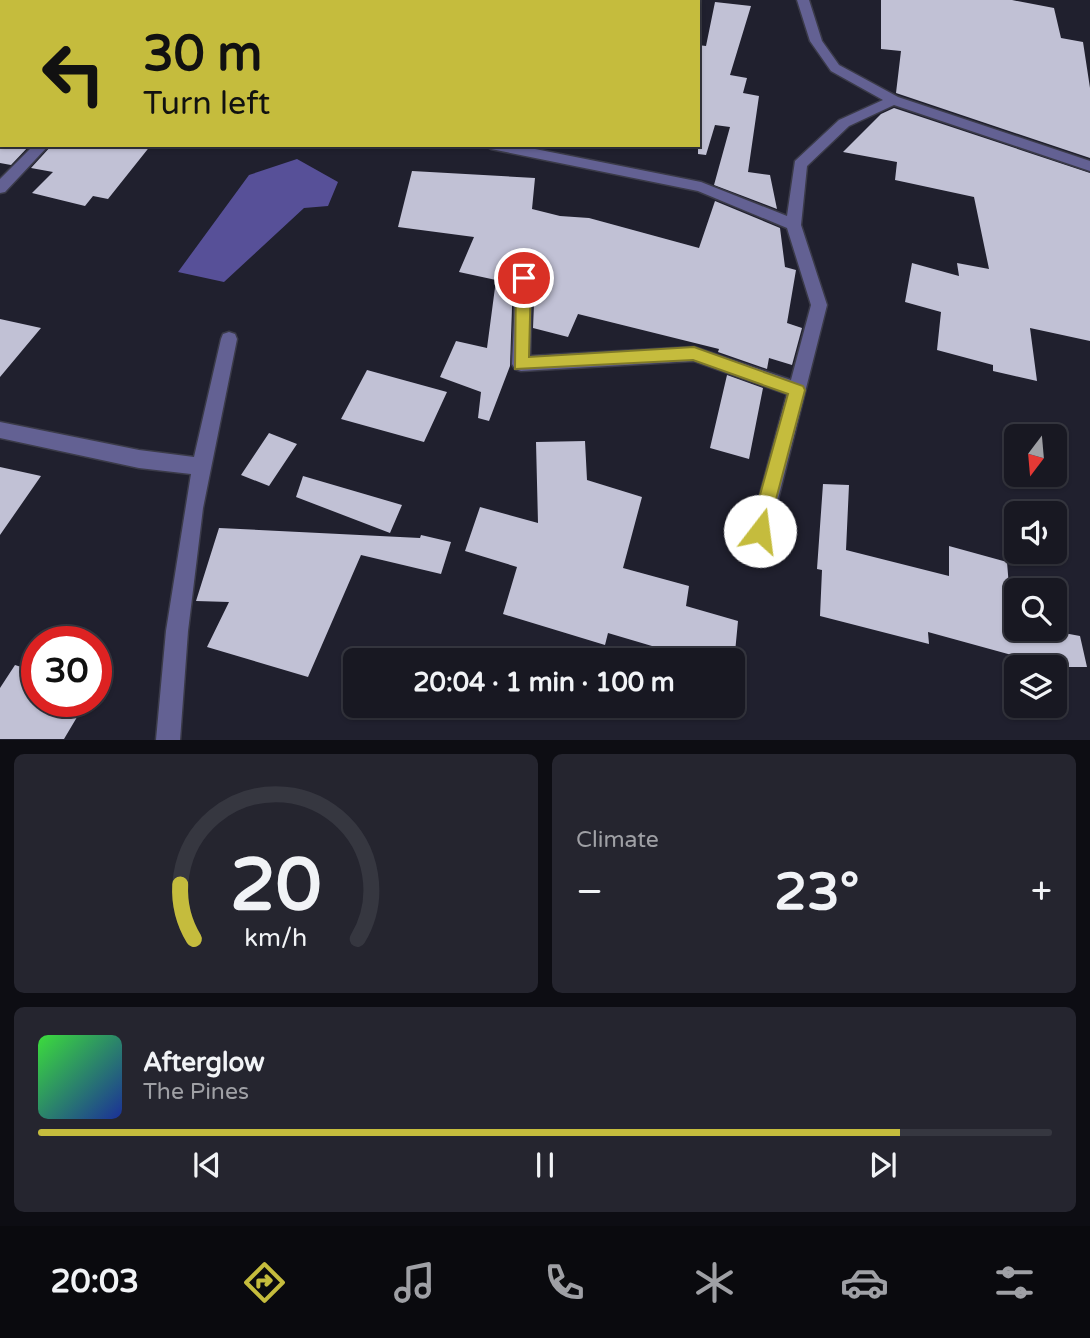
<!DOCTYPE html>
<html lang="en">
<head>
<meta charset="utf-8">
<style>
	:root { --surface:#181822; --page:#25252f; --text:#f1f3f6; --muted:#9fa0a5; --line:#363740; --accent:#c5bc3d }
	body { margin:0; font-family:"Varela Round",sans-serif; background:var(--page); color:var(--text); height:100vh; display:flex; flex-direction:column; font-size:26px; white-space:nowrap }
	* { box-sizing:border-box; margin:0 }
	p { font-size:23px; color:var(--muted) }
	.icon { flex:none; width:38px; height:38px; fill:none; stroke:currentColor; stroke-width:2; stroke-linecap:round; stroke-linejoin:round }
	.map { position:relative; height:740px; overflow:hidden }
	.drawer { display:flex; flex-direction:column; gap:14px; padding:14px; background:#0d0d13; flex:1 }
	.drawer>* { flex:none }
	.banner { position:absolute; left:0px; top:0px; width:700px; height:147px; box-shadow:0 2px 5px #0004,0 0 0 2px var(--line); background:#c5bc3d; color:#111; overflow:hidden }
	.needle { width:46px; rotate:196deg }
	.buttons { position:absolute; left:1004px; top:424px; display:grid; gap:14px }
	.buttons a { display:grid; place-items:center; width:63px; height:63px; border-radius:10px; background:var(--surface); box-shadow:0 2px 5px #0004,0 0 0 2px var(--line); font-size:35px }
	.speed { position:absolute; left:21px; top:626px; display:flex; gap:14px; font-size:35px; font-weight:700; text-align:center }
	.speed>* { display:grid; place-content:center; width:91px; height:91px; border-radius:50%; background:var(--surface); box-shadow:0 2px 5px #0004,0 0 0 2px var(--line); line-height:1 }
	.speed .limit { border:10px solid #d22; background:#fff; color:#111 }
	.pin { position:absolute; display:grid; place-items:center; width:60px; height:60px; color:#fff; margin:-30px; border:4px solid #fff; border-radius:50%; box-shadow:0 2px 7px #0007 }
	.me { position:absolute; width:77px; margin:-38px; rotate:15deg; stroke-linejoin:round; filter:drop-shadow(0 0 5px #0008) }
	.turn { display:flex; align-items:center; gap:24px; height:147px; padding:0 28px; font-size:32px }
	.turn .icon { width:91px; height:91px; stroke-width:2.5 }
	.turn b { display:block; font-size:49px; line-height:60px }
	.big { font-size:52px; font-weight:700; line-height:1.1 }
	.drawer .tile { flex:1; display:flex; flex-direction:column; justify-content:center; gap:10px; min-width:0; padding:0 24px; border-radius:10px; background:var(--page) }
	.drawer .dial { align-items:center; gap:0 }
	.dial svg { height:182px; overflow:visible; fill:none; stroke:var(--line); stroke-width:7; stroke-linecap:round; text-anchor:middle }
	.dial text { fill:var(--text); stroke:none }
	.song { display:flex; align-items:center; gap:21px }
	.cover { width:84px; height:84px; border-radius:10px; background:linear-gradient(135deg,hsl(120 70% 55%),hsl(230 70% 35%)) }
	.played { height:7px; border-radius:4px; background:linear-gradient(90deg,var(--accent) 85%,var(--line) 85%) }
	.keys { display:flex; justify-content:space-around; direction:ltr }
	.heat { display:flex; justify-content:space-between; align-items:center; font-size:38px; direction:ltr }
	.drawer .tiles { flex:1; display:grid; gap:14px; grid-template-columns:1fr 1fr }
	.tile:last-child { grid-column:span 2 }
	.trip { position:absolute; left:343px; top:648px; width:402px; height:70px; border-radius:10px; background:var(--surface); box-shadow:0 2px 5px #0004,0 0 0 2px var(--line); font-weight:700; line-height:70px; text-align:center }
	.tabs { display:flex; height:112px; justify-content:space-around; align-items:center; background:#0a0a0e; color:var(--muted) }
	.tabs .icon { width:49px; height:49px }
	.tabs .current { color:var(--accent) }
	.tabs b { font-size:32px; color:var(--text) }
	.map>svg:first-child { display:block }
	.water { fill:#575098 }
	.building { fill:#c1c1d5 }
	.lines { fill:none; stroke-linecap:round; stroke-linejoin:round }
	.street-casing { stroke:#3b3b49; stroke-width:3 }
	.street { fill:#636193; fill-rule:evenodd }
	.route { fill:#c5bc3d; stroke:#807a28; stroke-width:2 }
</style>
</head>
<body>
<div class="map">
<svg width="1090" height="740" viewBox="0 0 1090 740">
	<rect width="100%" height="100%" fill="#20202e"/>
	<path class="water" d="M297,159L338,182L328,206L304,208L224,282L178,272L249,175Z"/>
	<path class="building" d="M881,0H1012L1054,8L1061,38L1083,42L1090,88V158L896,93L901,51L881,49Z
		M715,2L751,6L730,75L747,78L743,93L759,96L748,172L770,175L777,209L714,185L730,127L715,125L706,155L698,154V45L706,46Z
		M894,108L1090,173V341L1030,328L1037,381L993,371V365L937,350L941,312L905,302L912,263L959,276L957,263L989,269L974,197L895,180L897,162L843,152L881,114Z
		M0,145H30L11,165L0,163Z
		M52,145H151L108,199L93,196L85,206L32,193L53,172L31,168Z
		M412,171L535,178L532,209L560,216L589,218L699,248L715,201L780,228L785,267L796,270L787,323L802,328L792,365L769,358L767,369L718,352L719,349L578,314L568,337L533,328L535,278L524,269L513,278L510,366L489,421L478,418L481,392L440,377L456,341L487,348L496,280L459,272L474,237L398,227Z
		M0,319L41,328L0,377Z
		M367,370L447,392L424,442L341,419Z
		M727,375L763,388L749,459L710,448Z
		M269,433L297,444L269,486L241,475Z
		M585,441L587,480L642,497L623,568L689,586L686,606L738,621L734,663L733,660L681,647L679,654L608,633L605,645L503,614L517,567L465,551L480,507L538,523L536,442Z
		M0,467L41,476L0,535Z
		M303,476L402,505L390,533L296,497Z
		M823,484L849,485L846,550L949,576V546L1007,562L1012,624L1017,625V628H1037L1080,636L1087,667H1055L928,632L929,644L820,616L822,570L817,569Z
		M219,528L420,538L421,535L451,542L441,574L361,555L308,677L207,647L229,602L196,601Z
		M15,665L37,672V702H86L64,739H0V688Z"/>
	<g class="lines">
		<g class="street-casing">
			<path id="street" d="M797,0H809L822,41L839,65L898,97L1090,161V171L894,105L849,126L807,166L801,225L827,305L770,531L767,538L760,541L753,538L750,531L787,394L694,361L521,371L515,369L512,364L516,278L524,272L532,278L530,356L694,347L791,380L811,305L787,228L698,191L491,149L484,145H515L701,182L787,216L795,161L839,120L883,100L831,71L810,41Z
				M0,114H2L0,124Z
				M34,145H49L5,192L0,193V179Z
				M229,332L235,334L237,339L203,508L188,631L180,740H156L166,631L191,474L139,468L0,438V422L139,450L194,457L221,339L223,334Z"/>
		</g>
		<use href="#street" class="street"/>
	</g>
	<path class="route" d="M524,272L531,278L529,357L694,347L803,386L805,390L766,537L760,540L753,537L750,531L788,394L693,360L515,369L516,278Z"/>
</svg>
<div class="buttons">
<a><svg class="needle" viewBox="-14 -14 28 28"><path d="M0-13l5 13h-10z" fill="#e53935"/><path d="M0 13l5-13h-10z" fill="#9fa0a5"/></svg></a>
<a><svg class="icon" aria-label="sound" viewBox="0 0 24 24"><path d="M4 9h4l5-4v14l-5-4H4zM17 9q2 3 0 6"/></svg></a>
<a><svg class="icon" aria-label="search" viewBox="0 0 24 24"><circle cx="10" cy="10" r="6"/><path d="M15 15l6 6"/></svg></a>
<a><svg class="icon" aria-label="layers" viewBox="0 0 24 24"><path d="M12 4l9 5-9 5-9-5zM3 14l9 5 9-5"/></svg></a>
</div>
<div class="speed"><div class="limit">30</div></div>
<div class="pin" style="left:524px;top:278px;background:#d93025"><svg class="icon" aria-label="arrive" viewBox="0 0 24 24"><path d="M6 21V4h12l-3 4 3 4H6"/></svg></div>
<svg class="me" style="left:760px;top:531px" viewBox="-20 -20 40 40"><circle r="19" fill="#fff"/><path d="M0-13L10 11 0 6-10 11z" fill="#c5bc3d"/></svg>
<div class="trip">20:04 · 1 min · 100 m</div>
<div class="banner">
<div class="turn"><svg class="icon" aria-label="left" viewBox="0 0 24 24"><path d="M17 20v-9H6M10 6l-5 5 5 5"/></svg><div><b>30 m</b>Turn left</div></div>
</div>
</div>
<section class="drawer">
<div class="tiles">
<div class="tile dial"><svg viewBox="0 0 100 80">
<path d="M14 69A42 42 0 1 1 86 69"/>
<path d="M14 69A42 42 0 0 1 8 45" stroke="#c5bc3d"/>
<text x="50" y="56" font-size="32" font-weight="700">20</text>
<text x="50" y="72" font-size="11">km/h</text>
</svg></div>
<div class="tile"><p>Climate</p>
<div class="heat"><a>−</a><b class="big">23°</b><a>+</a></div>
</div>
<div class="tile">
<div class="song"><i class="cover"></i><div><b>Afterglow</b><p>The Pines</p></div></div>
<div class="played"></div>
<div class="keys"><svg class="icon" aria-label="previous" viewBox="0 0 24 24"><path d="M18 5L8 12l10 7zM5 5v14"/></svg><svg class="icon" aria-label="pause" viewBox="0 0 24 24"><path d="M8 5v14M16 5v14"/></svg><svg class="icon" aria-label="next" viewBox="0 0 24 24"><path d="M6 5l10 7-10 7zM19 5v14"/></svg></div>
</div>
</div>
</section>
<nav class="tabs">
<b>20:03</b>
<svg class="icon current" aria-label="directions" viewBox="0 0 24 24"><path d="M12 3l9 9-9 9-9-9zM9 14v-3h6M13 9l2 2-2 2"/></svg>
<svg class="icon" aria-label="music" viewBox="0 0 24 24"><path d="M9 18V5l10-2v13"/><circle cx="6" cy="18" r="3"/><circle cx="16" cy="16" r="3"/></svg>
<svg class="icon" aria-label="phone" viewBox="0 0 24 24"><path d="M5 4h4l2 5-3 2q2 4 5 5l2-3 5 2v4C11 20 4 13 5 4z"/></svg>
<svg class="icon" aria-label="climate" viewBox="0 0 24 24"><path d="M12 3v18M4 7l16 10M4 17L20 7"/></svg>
<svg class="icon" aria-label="car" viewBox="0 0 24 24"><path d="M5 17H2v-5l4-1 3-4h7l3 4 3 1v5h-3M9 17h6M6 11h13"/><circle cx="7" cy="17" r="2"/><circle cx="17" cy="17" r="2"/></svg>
<svg class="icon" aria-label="filters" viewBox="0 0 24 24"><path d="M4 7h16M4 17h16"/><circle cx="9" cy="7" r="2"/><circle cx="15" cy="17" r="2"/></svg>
</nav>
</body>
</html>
